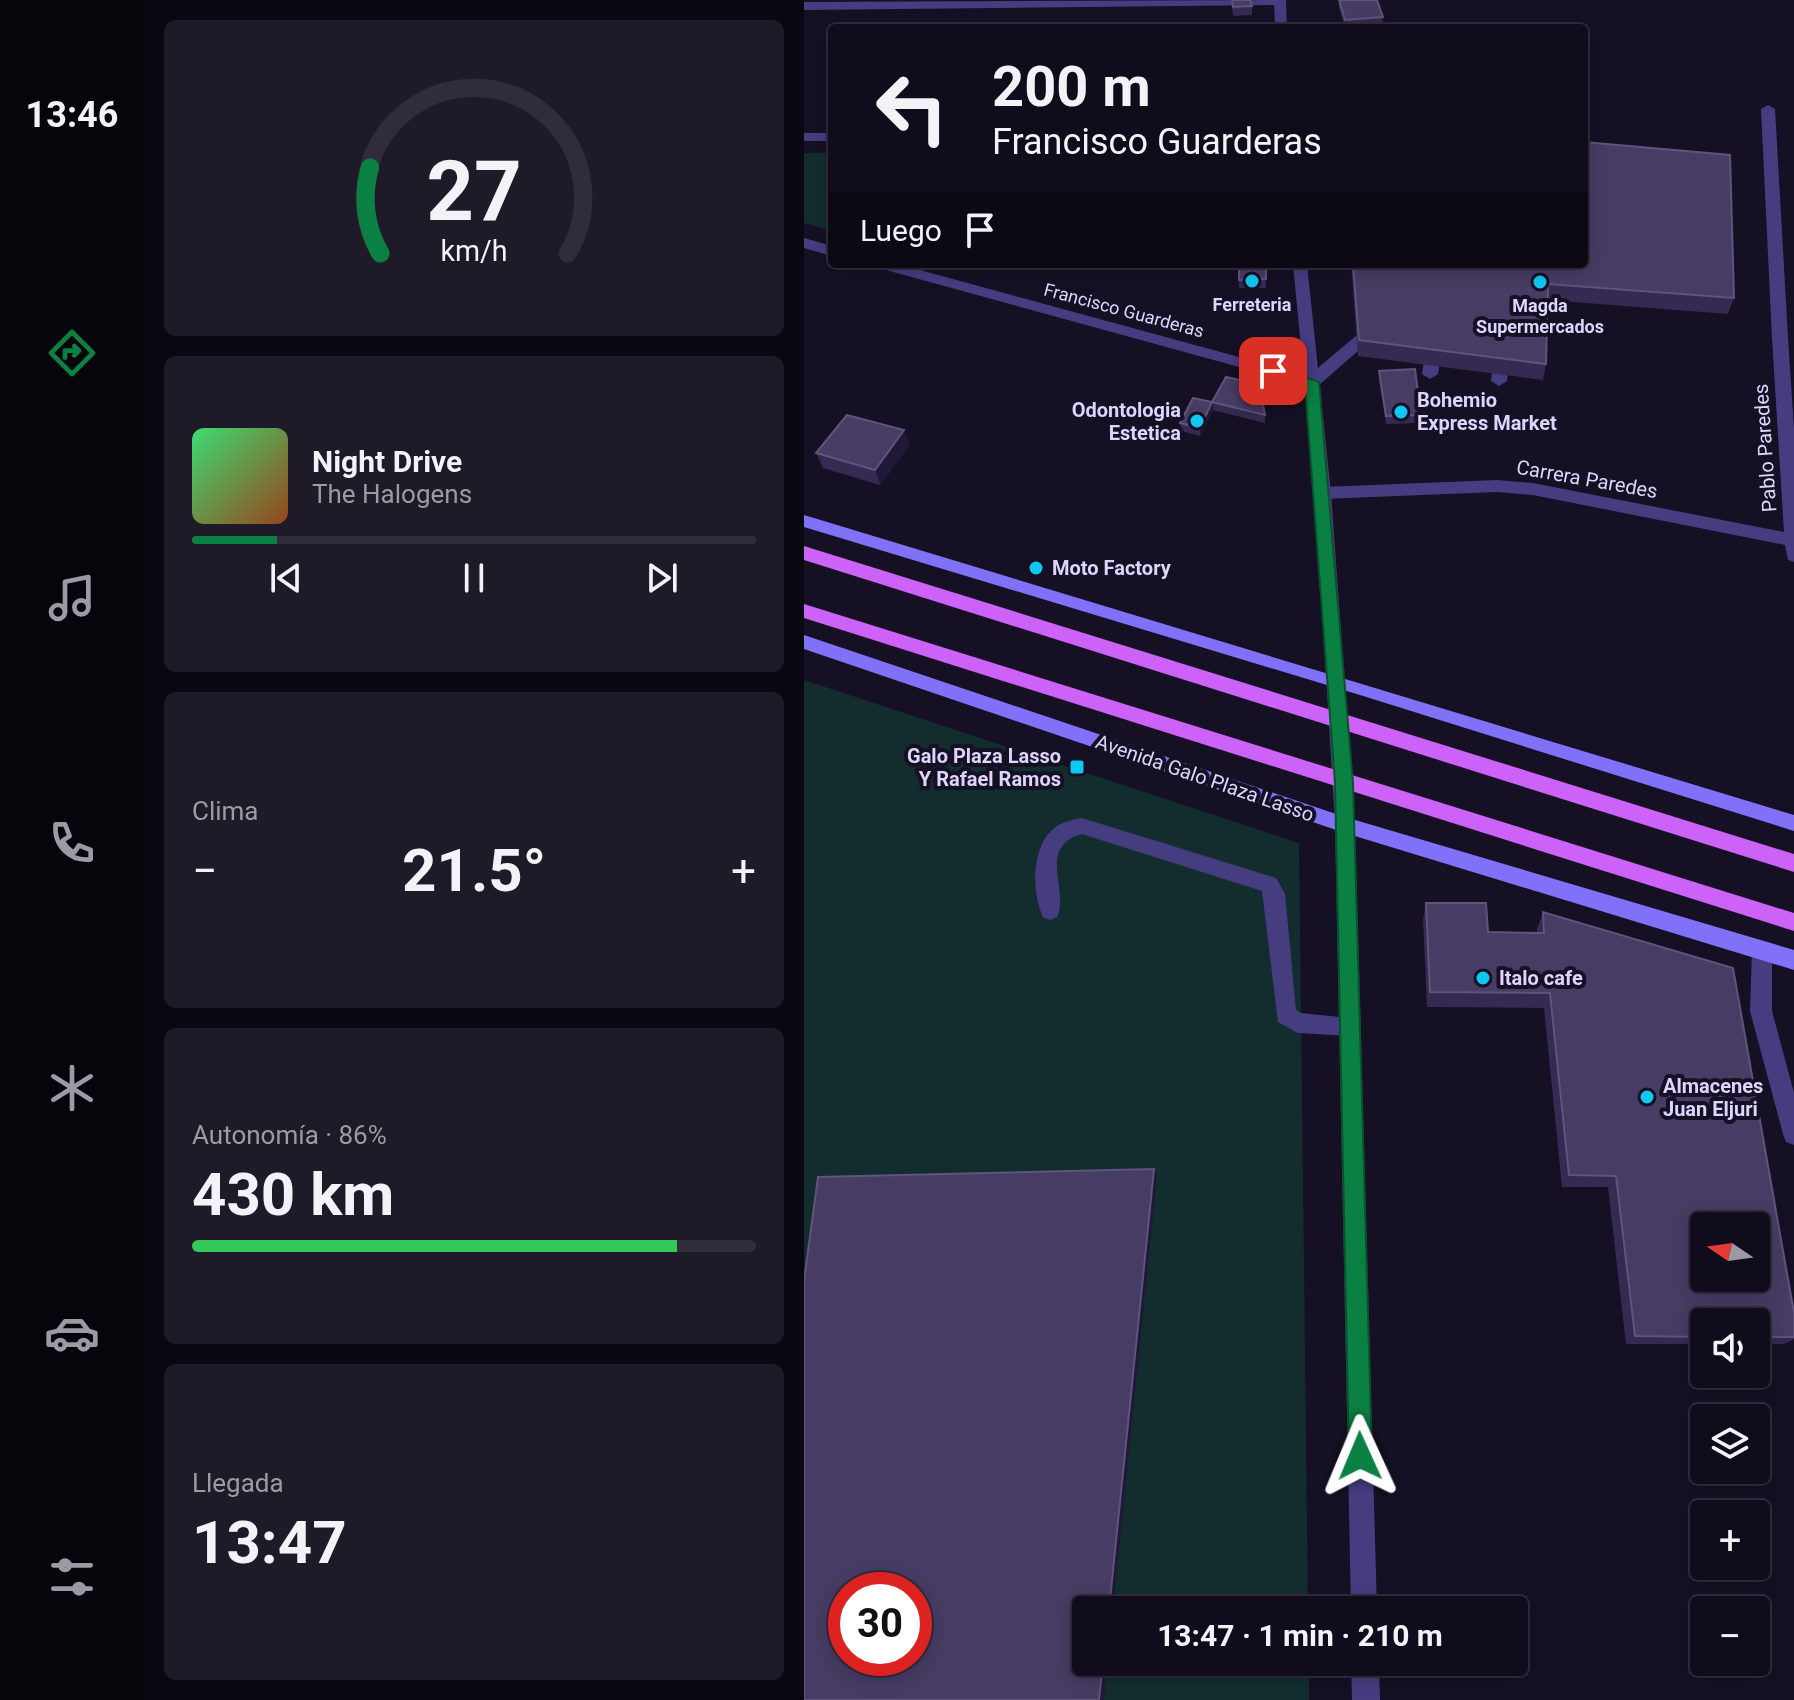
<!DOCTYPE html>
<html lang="es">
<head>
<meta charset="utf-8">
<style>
	:root { --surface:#100c1b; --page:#1e1a28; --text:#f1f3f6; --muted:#9c9ba3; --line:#302c3a; --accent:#0b8043 }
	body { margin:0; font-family:Roboto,sans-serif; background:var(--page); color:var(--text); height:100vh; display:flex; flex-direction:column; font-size:30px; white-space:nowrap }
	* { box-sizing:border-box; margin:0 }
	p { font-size:26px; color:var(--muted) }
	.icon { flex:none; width:44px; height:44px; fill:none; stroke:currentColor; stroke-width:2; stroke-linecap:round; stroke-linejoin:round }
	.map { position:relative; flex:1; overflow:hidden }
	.panel { display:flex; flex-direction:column; gap:20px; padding:20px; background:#09070f; width:660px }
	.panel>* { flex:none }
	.hud { position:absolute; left:24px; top:24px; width:760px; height:244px; border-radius:8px; box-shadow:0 4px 20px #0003,0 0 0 2px var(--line); background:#100c1b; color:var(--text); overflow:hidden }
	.needle { width:52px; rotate:283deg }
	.fabs { position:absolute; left:886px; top:1212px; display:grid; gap:16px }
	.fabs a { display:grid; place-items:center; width:80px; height:80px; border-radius:8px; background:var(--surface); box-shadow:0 4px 20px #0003,0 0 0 2px var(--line); font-size:40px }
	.speed { position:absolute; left:24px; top:1572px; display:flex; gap:16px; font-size:40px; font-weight:700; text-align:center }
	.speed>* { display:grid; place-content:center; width:104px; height:104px; border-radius:50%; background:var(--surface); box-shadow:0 4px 20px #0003,0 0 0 2px var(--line); line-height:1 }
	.speed .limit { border:12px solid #d22; background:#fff; color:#111 }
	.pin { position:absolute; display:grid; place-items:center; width:68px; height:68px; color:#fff; margin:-34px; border-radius:16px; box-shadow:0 4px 12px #0006 }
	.me { position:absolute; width:88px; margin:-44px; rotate:359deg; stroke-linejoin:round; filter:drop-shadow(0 0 6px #0008) }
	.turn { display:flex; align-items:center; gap:28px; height:168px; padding:0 32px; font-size:36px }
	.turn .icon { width:104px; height:104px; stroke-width:2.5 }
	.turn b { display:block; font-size:56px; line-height:68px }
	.then { display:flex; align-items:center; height:76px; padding:0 32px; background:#0003; gap:16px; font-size:30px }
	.big { font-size:60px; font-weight:700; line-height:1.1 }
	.panel .widget { flex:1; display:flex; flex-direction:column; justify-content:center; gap:12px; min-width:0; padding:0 28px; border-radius:12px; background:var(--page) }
	.panel .dial { align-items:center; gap:0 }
	.dial svg { height:208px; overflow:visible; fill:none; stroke:var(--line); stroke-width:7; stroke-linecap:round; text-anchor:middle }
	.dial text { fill:var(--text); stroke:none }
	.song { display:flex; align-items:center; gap:24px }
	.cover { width:96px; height:96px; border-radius:12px; background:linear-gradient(135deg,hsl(140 70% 55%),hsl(20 70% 35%)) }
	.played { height:8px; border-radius:4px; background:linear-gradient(90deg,var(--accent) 15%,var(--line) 15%) }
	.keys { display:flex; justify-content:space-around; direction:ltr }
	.heat { display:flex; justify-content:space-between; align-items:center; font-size:44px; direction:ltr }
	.charge { height:12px; border-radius:6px; background:linear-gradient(90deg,#34c759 86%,var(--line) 0) }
	.trip { position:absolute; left:268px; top:1596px; width:456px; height:80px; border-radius:8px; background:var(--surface); box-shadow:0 4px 20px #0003,0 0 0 2px var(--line); font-weight:700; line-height:80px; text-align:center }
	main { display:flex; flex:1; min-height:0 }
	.tabs { display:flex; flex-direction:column; width:144px; justify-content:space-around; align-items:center; background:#06050b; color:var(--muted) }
	.tabs .icon { width:56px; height:56px }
	.tabs .selected { color:var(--accent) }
	.tabs b { font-size:36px; color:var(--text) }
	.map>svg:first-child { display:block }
	.green { fill:#132d2e; fill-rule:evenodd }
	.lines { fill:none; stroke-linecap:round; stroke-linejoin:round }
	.service { fill:#463d81; fill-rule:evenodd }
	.minor { fill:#463d81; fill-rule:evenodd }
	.tertiary { fill:#463d81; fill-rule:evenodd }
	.secondary { fill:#8071f8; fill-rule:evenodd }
	.primary { fill:#cc62f7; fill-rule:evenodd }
	.wall { fill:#352a51 }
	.shaded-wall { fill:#201837 }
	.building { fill:#473c63; stroke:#5e547c; stroke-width:2; fill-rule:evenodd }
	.route { fill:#0b8043; stroke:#07532c; stroke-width:2 }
	.poi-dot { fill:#0cc8f2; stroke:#151024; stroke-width:3 }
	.labels { text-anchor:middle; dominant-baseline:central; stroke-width:8; stroke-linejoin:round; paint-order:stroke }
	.far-poi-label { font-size:18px; font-weight:bold; fill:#ddd5fd; stroke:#151024 }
	.far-street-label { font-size:18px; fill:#ddd5fd; stroke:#151024 }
	.poi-label { font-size:20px; font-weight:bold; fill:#ddd5fd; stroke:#151024; text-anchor:start }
	.street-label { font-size:20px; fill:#ddd5fd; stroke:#151024 }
</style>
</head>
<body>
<main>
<nav class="tabs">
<b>13:46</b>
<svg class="icon selected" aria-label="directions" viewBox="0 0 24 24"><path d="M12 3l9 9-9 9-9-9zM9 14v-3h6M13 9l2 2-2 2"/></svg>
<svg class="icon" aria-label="music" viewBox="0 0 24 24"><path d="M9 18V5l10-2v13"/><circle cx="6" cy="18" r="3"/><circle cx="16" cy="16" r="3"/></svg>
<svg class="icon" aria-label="phone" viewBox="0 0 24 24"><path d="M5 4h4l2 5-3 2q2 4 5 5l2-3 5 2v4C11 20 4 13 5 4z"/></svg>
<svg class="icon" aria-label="climate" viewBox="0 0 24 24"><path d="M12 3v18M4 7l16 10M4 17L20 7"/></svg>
<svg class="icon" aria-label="car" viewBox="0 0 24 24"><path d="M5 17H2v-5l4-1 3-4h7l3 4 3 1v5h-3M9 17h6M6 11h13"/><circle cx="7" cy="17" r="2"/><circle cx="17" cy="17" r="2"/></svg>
<svg class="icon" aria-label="filters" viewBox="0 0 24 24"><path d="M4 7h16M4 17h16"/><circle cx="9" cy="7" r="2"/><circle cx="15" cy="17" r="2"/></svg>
</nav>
<section class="panel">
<div class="widget dial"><svg viewBox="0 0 100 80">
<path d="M14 69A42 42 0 1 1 86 69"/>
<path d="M14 69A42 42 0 0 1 10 36" stroke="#0b8043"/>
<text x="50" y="56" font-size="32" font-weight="700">27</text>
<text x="50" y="72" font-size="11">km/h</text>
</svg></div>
<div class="widget">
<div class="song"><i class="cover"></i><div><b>Night Drive</b><p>The Halogens</p></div></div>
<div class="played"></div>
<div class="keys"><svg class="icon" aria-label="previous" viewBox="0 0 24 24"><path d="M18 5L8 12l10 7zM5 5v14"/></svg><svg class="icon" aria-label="pause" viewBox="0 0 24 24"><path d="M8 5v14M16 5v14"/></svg><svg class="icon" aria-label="next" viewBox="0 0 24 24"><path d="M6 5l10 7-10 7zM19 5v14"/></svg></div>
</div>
<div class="widget"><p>Clima</p>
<div class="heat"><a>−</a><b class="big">21.5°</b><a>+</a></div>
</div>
<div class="widget"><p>Autonomía · 86%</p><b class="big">430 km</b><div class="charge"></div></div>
<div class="widget"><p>Llegada</p><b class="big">13:47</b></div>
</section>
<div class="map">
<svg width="990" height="1700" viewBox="0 0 990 1700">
	<rect width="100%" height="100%" fill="#151024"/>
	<path class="green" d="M0,153H28V231L0,223Z
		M0,680L495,843L504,1610H282V1662H505V1700H0ZM42,1590H110V1658H42Z"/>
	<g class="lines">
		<path class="service" d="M964,105L971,109L984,338L976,343L968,338L957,109Z
			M568,319L576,324L563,343L514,386H502V378L553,335L563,320Z
			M631,336L639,341L634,374L626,379L618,374L623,341Z
			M699,342L707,347L703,381L695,386L687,381L691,347Z
			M278,818L472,878L481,894L492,1010L497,1013L554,1019L557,1026L554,1033L546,1036L494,1033L474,1022L458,891L278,834C232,847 266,891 253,917L246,920L239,917C228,894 227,849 248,830C256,822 268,820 278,818Z
			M958,941L965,943L968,950V1011L990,1093V1145L982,1142L979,1134L946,1011L948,950L951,943Z"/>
		<path class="minor" d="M482,0L476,5L0,10V2Z
			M0,133H28V141H0Z
			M0,238L28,246V256L0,248Z
			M69,264H94L508,377L516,382L508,387L71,267Z
			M976,333L984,338L990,429V562L984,560L981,545L729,495L693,492L519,499L511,493L519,487L693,480L729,483L980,532L968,338Z
			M541,817L548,819L551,825L573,1610H547L531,825L534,819Z
			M547,1662H575L576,1700H548Z"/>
		<path class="tertiary" d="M470,0H482L483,28H471Z
			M489,264H503L527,493L551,825L548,831H534L531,825L511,493Z"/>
		<path class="secondary" d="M0,515L990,815V831L556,695L0,527Z
			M0,635L541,817L990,950V970L541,833L0,649Z"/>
		<path class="primary" d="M0,546L990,854V872L0,560Z
			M0,604L990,913V931L0,618Z"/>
	</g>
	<path class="wall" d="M427,0L448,6V15L429,16Z
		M535,0L579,17L578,25L541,28L535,8Z
		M435,264H462V288H435Z
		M547,264H780L930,298L924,314L743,300L742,364L739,380L554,356Z
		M575,371L617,415L616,423L582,424L575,379Z
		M408,402L461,415V423L409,410Z
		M409,410L396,436L377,431L376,423Z
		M100,430L105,446L76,485L19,468L12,453Z
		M622,903L684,932L733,933V929L739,912L990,1313V1339L980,1344H952V1322H900V1344H822L804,1187H758L740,1008L623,1007L619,919Z"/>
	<path class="shaded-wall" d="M408,402L409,410L396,436V428Z
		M100,430L105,446L76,485L71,470Z
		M350,1169L353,1177L309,1610H305Z
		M299,1662H303L300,1700H295Z"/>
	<path class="building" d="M428,0H446L448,6L429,7Z
		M535,0H573L579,17L541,20Z
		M780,142L926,155L930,298L744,284L742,364L555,340L549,264H780Z
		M435,264H462V279L435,280Z
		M611,369L617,415L582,416L575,371Z
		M422,377L455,384L461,415L408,402Z
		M389,398L408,402L396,428L376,423Z
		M43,415L100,430L71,470L12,453Z
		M622,903H682L684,932L740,933L739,912L929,968L990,1313V1337H952V1322H900V1337L831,1336L812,1176L765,1175L746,993L626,992ZM900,1226H952V1278H900Z
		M350,1169L305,1610H282V1662H299L295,1700H0V1281L14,1177ZM42,1590H110V1658H42Z"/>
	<path class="route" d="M469,366L515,382L549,783L568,1456L564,1464L556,1468L548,1464L545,1456L531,783L501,385L464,375L461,371Z"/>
	<g class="poi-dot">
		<circle cx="448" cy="281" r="8"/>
		<circle cx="736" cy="282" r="8"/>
		<circle cx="597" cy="412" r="8"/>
		<circle cx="393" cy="421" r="8"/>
		<circle cx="232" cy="568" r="8"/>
		<rect x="265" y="759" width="16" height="16" rx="4"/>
		<circle cx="679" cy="978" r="8"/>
		<circle cx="843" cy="1097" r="8"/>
	</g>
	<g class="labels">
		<g class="far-poi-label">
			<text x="448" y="304">Ferreteria</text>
			<text x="736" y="305">Magda<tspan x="736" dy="21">Supermercados</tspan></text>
		</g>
		<g class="far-street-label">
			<text transform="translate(320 310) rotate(15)">Francisco Guarderas</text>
		</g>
		<g class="poi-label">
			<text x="613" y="400">Bohemio<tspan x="613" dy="23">Express Market</tspan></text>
			<text x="377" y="410" text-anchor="end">Odontologia<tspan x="377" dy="23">Estetica</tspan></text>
			<text x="248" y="568">Moto Factory</text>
			<text x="257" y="756" text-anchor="end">Galo Plaza Lasso<tspan x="257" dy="23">Y Rafael Ramos</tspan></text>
			<text x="695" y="978">Italo cafe</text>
			<text x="859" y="1086">Almacenes<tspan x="859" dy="23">Juan Eljuri</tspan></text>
		</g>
		<g class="street-label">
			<text transform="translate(961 448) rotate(-94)">Pablo Paredes</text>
			<text transform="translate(783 479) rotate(10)">Carrera Paredes</text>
			<text transform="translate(401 778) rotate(19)">Avenida Galo Plaza Lasso</text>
		</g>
	</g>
</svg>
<div class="fabs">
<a><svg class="needle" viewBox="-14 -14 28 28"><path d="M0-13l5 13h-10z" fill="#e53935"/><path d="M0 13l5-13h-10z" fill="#9c9ba3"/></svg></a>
<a><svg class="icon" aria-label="sound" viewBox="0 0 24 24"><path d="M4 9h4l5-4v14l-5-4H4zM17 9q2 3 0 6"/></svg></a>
<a><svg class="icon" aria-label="layers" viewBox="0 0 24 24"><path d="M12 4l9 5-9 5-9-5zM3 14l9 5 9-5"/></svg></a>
<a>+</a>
<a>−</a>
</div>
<div class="speed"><div class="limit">30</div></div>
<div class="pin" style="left:469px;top:371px;background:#d93025"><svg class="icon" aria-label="arrive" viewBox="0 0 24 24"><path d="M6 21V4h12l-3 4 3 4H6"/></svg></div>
<svg class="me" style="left:556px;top:1456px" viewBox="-20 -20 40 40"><path d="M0-17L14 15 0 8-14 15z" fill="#0b8043" stroke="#fff" stroke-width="4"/></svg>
<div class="trip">13:47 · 1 min · 210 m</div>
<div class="hud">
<div class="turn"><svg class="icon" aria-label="left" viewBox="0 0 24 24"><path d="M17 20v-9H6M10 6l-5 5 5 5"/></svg><div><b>200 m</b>Francisco Guarderas</div></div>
<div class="then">Luego<svg class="icon" aria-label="arrive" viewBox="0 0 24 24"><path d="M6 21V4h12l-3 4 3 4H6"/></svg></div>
</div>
</div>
</main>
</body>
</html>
